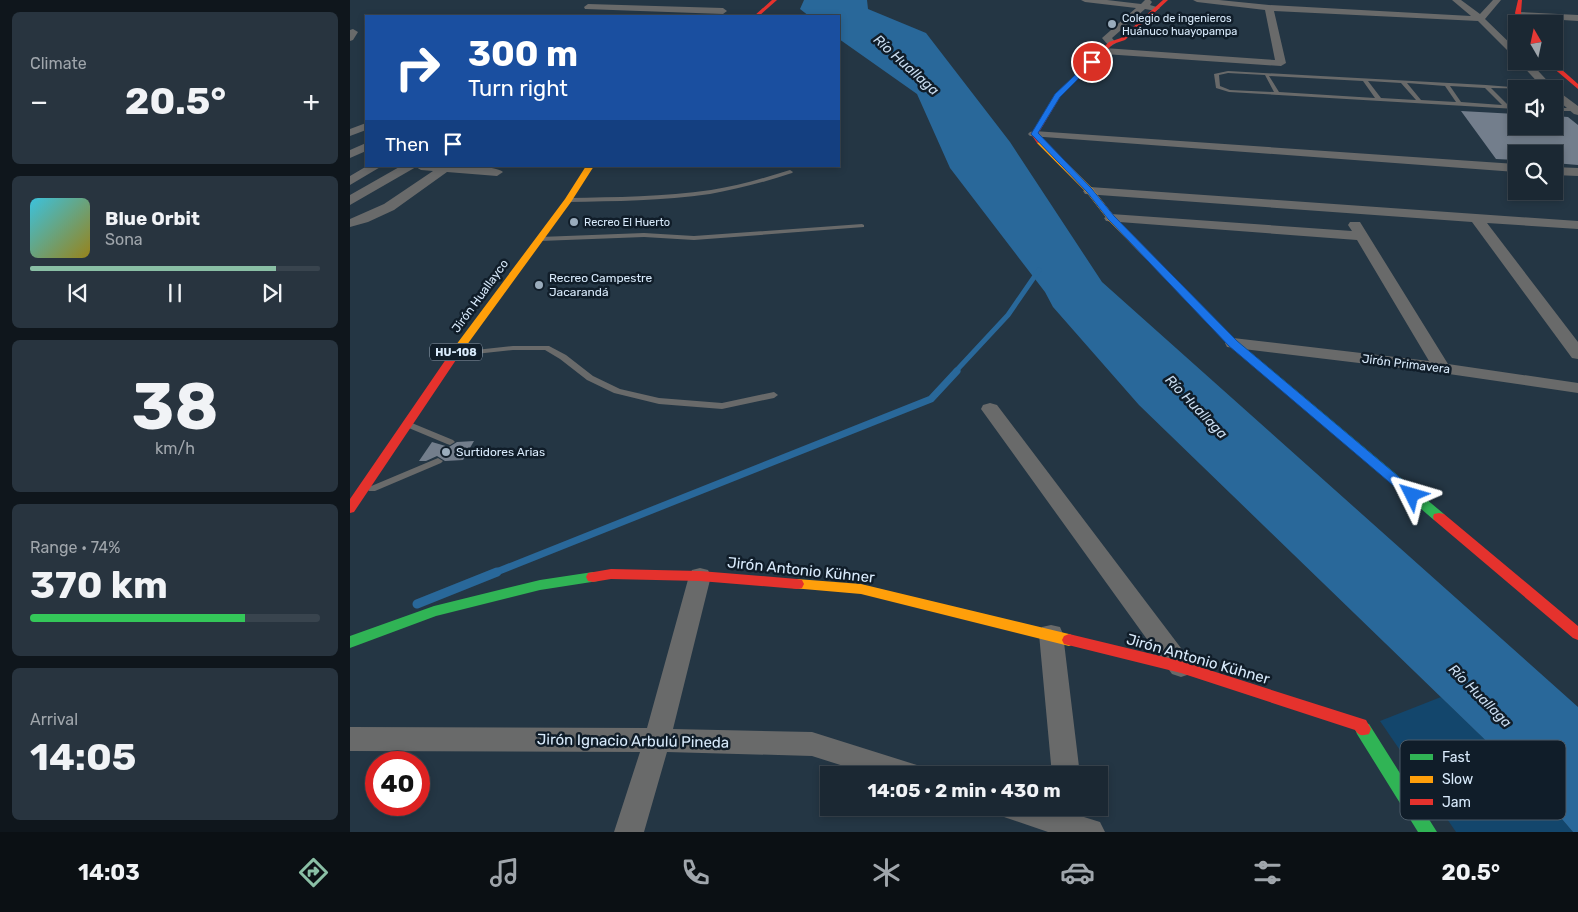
<!DOCTYPE html>
<html lang="en">
<head>
<meta charset="utf-8">
<style>
	:root { --surface:#1b2833; --page:#28343f; --text:#f1f3f6; --muted:#a0a6ac; --line:#39444e; --accent:#8abfa5 }
	body { margin:0; font-family:Rubik,sans-serif; background:var(--page); color:var(--text); height:100vh; display:flex; flex-direction:column; font-size:19px; white-space:nowrap }
	* { box-sizing:border-box; margin:0 }
	p { font-size:16px; color:var(--muted) }
	.icon { flex:none; width:28px; height:28px; fill:none; stroke:currentColor; stroke-width:2; stroke-linecap:round; stroke-linejoin:round }
	.map { position:relative; flex:1; overflow:hidden }
	.panel { display:flex; flex-direction:column; gap:12px; padding:12px; background:#0f161c; width:350px }
	.panel>* { flex:none }
	.top-card { position:absolute; left:15px; top:15px; width:475px; height:152px; border-radius:0px; box-shadow:0 2px 8px #0003,0 0 0 1px var(--line); background:#1a4fa0; color:#fff; overflow:hidden }
	.needle { width:32px; rotate:351deg }
	.controls { position:absolute; left:1158px; top:15px; display:grid; gap:10px }
	.controls a { display:grid; place-items:center; width:55px; height:55px; border-radius:0px; background:var(--surface); box-shadow:0 2px 8px #0003,0 0 0 1px var(--line); font-size:25px }
	.speed { position:absolute; left:15px; top:751px; display:flex; gap:10px; font-size:25px; font-weight:700; text-align:center }
	.speed>* { display:grid; place-content:center; width:65px; height:65px; border-radius:50%; background:var(--surface); box-shadow:0 2px 8px #0003,0 0 0 1px var(--line); line-height:1 }
	.speed .limit { border:8px solid #d22; background:#fff; color:#111 }
	.pin { position:absolute; display:grid; place-items:center; width:42px; height:42px; color:#fff; margin:-21px; border:2px solid #fff; border-radius:50%; box-shadow:0 1px 5px #0007 }
	.me { position:absolute; width:55px; margin:-28px; rotate:310deg; stroke-linejoin:round; filter:drop-shadow(0 0 4px #0008) }
	.turn { display:flex; align-items:center; gap:18px; height:105px; padding:0 20px; font-size:22px }
	.turn .icon { width:65px; height:65px; stroke-width:2.5 }
	.turn b { display:block; font-size:35px; line-height:42px }
	.then { display:flex; align-items:center; height:48px; padding:0 20px; background:#0003; gap:10px; font-size:19px }
	.big { font-size:38px; font-weight:700; line-height:1.1 }
	.panel .widget { flex:1; display:flex; flex-direction:column; justify-content:center; gap:8px; min-width:0; padding:0 18px; border-radius:8px; background:var(--page) }
	.panel .dial { align-items:center; gap:0 }
	.dial b { font-size:65px; line-height:1 }
	.song { display:flex; align-items:center; gap:15px }
	.cover { width:60px; height:60px; border-radius:8px; background:linear-gradient(135deg,hsl(190 70% 55%),hsl(50 70% 35%)) }
	.played { height:5px; border-radius:2px; background:linear-gradient(90deg,var(--accent) 85%,var(--line) 85%) }
	.keys { display:flex; justify-content:space-around; direction:ltr }
	.heat { display:flex; justify-content:space-between; align-items:center; font-size:28px; direction:ltr }
	.charge { height:8px; border-radius:4px; background:linear-gradient(90deg,#34c759 74%,var(--line) 0) }
	.trip { position:absolute; left:470px; top:766px; width:288px; height:50px; border-radius:0px; background:var(--surface); box-shadow:0 2px 8px #0003,0 0 0 1px var(--line); font-weight:700; line-height:50px; text-align:center }
	.tab-bar { display:flex; height:80px; justify-content:space-around; align-items:center; background:#0b1014; color:var(--muted) }
	.tab-bar .icon { width:35px; height:35px }
	.tab-bar .current { color:var(--accent) }
	.tab-bar b { font-size:22px; color:var(--text) }
	main { display:flex; flex:1; min-height:0 }
	.map>svg:first-child { display:block }
	.green { fill:#13466c }
	.water { fill:#29689a }
	.lines { fill:none; stroke-linecap:round; stroke-linejoin:round }
	.stream-far2 { stroke:#29689a; stroke-width:5 }
	.stream-far1 { stroke:#29689a; stroke-width:7 }
	.stream { stroke:#29689a; stroke-width:9 }
	.building { fill:#737e8c }
	.lane { fill:#696a6a; fill-rule:evenodd }
	.street { fill:#696a6a; fill-rule:evenodd }
	.fast { fill:#30b455; fill-rule:evenodd }
	.slow { fill:#ff9f0a; fill-rule:evenodd }
	.jam { fill:#e5322d; fill-rule:evenodd }
	.route { fill:#1a73e8; stroke:#114b97 }
	.poi-dot { fill:#9aacbc; stroke:#101d29; stroke-width:2 }
	.labels { text-anchor:middle; dominant-baseline:central; stroke-width:5; stroke-linejoin:round; paint-order:stroke }
	.far-poi-label { font-size:11px; fill:#d9ebfc; stroke:#101d29; text-anchor:start }
	.shield { fill:#101d29; stroke:#9dadbd; stroke-width:1 }
	.shield-label { font-size:11px; font-weight:bold; fill:#d9ebfc }
	.poi-label { font-size:12px; fill:#d9ebfc; stroke:#101d29; text-anchor:start }
	.street-label { font-size:12px; fill:#d9ebfc; stroke:#101d29 }
	.water-label { font-size:14px; font-style:italic; fill:#caddf0; stroke:#101d29 }
	.near-street-label { font-size:15px; fill:#d9ebfc; stroke:#101d29 }
	.key { fill:#101d29; stroke:#4c5b68; stroke-width:1 }
	.key-label { font-size:14px; fill:#d9ebfc }
</style>
</head>
<body>
<main>
<section class="panel">
<div class="widget"><p>Climate</p>
<div class="heat"><a>−</a><b class="big">20.5°</b><a>+</a></div>
</div>
<div class="widget">
<div class="song"><i class="cover"></i><div><b>Blue Orbit</b><p>Sona</p></div></div>
<div class="played"></div>
<div class="keys"><svg class="icon" aria-label="previous" viewBox="0 0 24 24"><path d="M18 5L8 12l10 7zM5 5v14"/></svg><svg class="icon" aria-label="pause" viewBox="0 0 24 24"><path d="M8 5v14M16 5v14"/></svg><svg class="icon" aria-label="next" viewBox="0 0 24 24"><path d="M6 5l10 7-10 7zM19 5v14"/></svg></div>
</div>
<div class="widget dial"><b>38</b><p>km/h</p></div>
<div class="widget"><p>Range · 74%</p><b class="big">370 km</b><div class="charge"></div></div>
<div class="widget"><p>Arrival</p><b class="big">14:05</b></div>
</section>
<div class="map">
<svg width="1228" height="832" viewBox="0 0 1228 832">
	<rect width="100%" height="100%" fill="#243644"/>
	<path class="green" d="M1091,697L1188,791L1223,832H1106L1030,721Z"/>
	<path class="water" d="M454,0H517L518,9L576,33L660,142L752,282L1228,707V832H1223L1188,791L789,405L703,307L695,292L600,168L567,94L489,39V16H459L450,9Z"/>
	<g class="lines">
		<path class="stream-far2" d="M605,372L658,315L689,270"/>
		<path class="stream-far1" d="M144,573L581,399L607,371"/>
		<path class="stream" d="M67,604L147,572"/>
	</g>
	<path class="building" d="M1111,111L1166,114V126H1204V116L1218,117L1228,125V165L1204,163V154H1166V160L1146,159Z
		M124,441L113,460L95,461L87,456L76,461H69L82,442L99,447L107,442Z"/>
	<g class="lines">
		<path class="lane" d="M878,71L1136,85L1184,89L1141,88L1158,105L1166,106V109L879,92L866,88L864,74ZM878,73L915,75L924,92L880,90L870,86L869,75ZM919,76L1013,81L1025,98L929,92ZM1018,81L1051,83L1066,100L1031,98ZM1057,83L1095,86L1106,102L1071,100ZM1100,86L1135,88L1152,105L1111,102Z
			M1204,108H1226L1228,109V111H1204Z
			M440,170L443,172L442,173C415,182 388,189 360,194C313,201 265,201 218,202L215,200L218,198C266,197 314,197 361,190C388,186 414,178 440,170Z
			M512,224L514,225V227L344,240L294,237L190,241L187,239L190,237L294,233L344,236Z
			M163,346H199L216,355L243,376L270,389L309,398L372,403L424,392L428,395L424,398L372,409L309,404L264,393L237,380L210,359L195,350H163L107,356L103,354L107,352Z
			M57,421L103,440L105,442L100,445L97,444L54,426L53,424Z
			M88,458L93,461L91,463L25,491H19L17,489L19,487Z"/>
		<path class="street" d="M731,0H757L791,4L795,0H800L802,2L800,5L810,8L806,11L795,9L762,38L766,43L761,46L758,45L752,38L786,8L735,2Z
			M843,0H869L919,5L1121,16L1102,0H1111L1130,14L1143,0H1151L1135,19L1166,49V57L1163,56L1128,21L924,11L936,63L931,66L754,54L749,51L754,48L925,60L915,10L847,2Z
			M238,4L373,8L377,11L373,14L235,9L234,7Z
			M1169,12L1228,15V21L1166,17V13Z
			M3,29L8,32L3,40L0,41V30Z
			M1168,61H1179L1205,89L1228,106V115L1224,114L1204,97V89H1194Z
			M16,123V130L0,136V129Z
			M684,131L1166,164V172L680,136L678,134L680,132Z
			M16,143V151L0,158V150Z
			M17,166H32L0,185V176Z
			M51,166C67,166 145,163 153,172L147,176L97,172L44,210L18,222L0,227V219L34,204L83,171L71,170L66,167L0,205V195Z
			M1204,167L1228,168V176L1204,175Z
			M740,187L1228,221V229L1137,223L1228,342V359L1222,358L1122,222L735,194L733,191Z
			M761,214L1002,231L998,225L1000,222H1010L1098,364L1228,383V393L1092,373L877,347L875,343L877,339L883,338L1079,361L1007,240L756,221L754,218Z
			M640,403L647,405L840,660L844,667L840,674L831,677L822,674L631,409L633,405Z
			M350,568L358,570L361,576L323,729L462,732L570,766L574,775H522L462,756L317,752L294,832H264L290,752L0,751V727L297,728L339,576L342,570Z
			M701,625L710,627L713,634L730,775H702L689,634L692,627Z
			M650,808H705L750,822L755,832H698L654,817Z"/>
		<path class="fast" d="M843,299L846,300L887,341L1094,514L1095,517L1094,520H1084L879,345L840,304L838,302Z
			M243,572L248,573L250,577L248,581L190,590L86,616L0,648V636L84,606L190,580Z
			M1013,722L1019,724L1087,832H1068L1007,734L1005,729L1007,724Z"/>
		<path class="slow" d="M687,139H693L743,189L764,216L846,300V304H840L758,220L737,193L687,143Z
			M236,166H244L221,202L111,353H103L102,351L103,349L215,199Z
			M447,579L511,584L719,634L724,636L726,640L724,644L719,646L511,594L442,588L440,584L442,580Z"/>
		<path class="jam" d="M422,0H427L409,16H404Z
			M813,0H818L775,40L763,44L710,97L688,134L694,141L687,143L681,134L705,95L759,42L771,38Z
			M1168,0H1172L1171,13L1175,24H1169L1165,13Z
			M1195,61H1202L1228,84V89Z
			M107,348L112,351L4,512L0,513V499L103,349Z
			M1089,513L1094,514L1228,626V640L1223,638L1084,520L1083,517L1084,514Z
			M261,569L350,571L447,579L452,580L454,584L452,588L447,589L350,581L261,579L243,582L238,581L236,577L238,573Z
			M719,634L831,661L1016,720L1021,729L1019,734C1012,736 1009,736 1005,730L831,673L714,644L712,640L714,636Z"/>
	</g>
	<path class="route" d="M740,61L745,62L710,97L688,133L742,189L764,216L887,341L1067,492L1069,495L1067,498H1058L879,346L758,219L737,192L682,135L681,134L705,94Z"/>
	<g class="poi-dot">
		<circle cx="762" cy="24" r="5"/>
		<circle cx="224" cy="222" r="5"/>
		<circle cx="189" cy="285" r="5"/>
		<circle cx="96" cy="452" r="5"/>
	</g>
	<g class="labels">
		<g class="far-poi-label">
			<text x="772" y="18">Colegio de ingenieros<tspan x="772" dy="13">Huánuco huayopampa</tspan></text>
			<text x="234" y="222">Recreo El Huerto</text>
		</g>
		<rect class="shield" x="80" y="343.5" width="52" height="17" rx="4"/>
		<g class="shield-label">
			<text x="106" y="352">HU-108</text>
		</g>
		<g class="poi-label">
			<text x="199" y="278">Recreo Campestre<tspan x="199" dy="14">Jacarandá</tspan></text>
			<text x="106" y="452">Surtidores Arias</text>
		</g>
		<g class="street-label">
			<text transform="translate(130 296) rotate(-54)">Jirón Huallayco</text>
			<text transform="translate(1056 364) rotate(7)">Jirón Primavera</text>
		</g>
		<g class="water-label">
			<text transform="translate(556 65) rotate(42)">Río Huallaga</text>
			<text transform="translate(846 407) rotate(46)">Río Huallaga</text>
			<text transform="translate(1130 696) rotate(45)">Río Huallaga</text>
		</g>
		<g class="near-street-label">
			<text transform="translate(451 570) rotate(6)">Jirón Antonio Kühner</text>
			<text transform="translate(848 659) rotate(16)">Jirón Antonio Kühner</text>
			<text transform="translate(283 741) rotate(1)">Jirón Ignacio Arbulú Pineda</text>
		</g>
	</g>
	<rect x="1050" y="740" width="166" height="80" rx="8" class="key"/>
	<rect x="1060" y="754" width="23" height="6" fill="#30b455"/>
	<rect x="1060" y="776" width="23" height="7" fill="#ff9f0a"/>
	<rect x="1060" y="799" width="23" height="6" fill="#e5322d"/>
	<g class="key-label">
		<text x="1092" y="762">Fast</text>
		<text x="1092" y="784">Slow</text>
		<text x="1092" y="807">Jam</text>
	</g>
</svg>
<div class="controls">
<a><svg class="needle" viewBox="-14 -14 28 28"><path d="M0-13l5 13h-10z" fill="#e53935"/><path d="M0 13l5-13h-10z" fill="#a0a6ac"/></svg></a>
<a><svg class="icon" aria-label="sound" viewBox="0 0 24 24"><path d="M4 9h4l5-4v14l-5-4H4zM17 9q2 3 0 6"/></svg></a>
<a><svg class="icon" aria-label="search" viewBox="0 0 24 24"><circle cx="10" cy="10" r="6"/><path d="M15 15l6 6"/></svg></a>
</div>
<div class="speed"><div class="limit">40</div></div>
<div class="pin" style="left:742px;top:62px;background:#d93025"><svg class="icon" aria-label="arrive" viewBox="0 0 24 24"><path d="M6 21V4h12l-3 4 3 4H6"/></svg></div>
<svg class="me" style="left:1062px;top:495px" viewBox="-20 -20 40 40"><path d="M0-17L14 15 0 8-14 15z" fill="#1a73e8" stroke="#fff" stroke-width="4"/></svg>
<div class="trip">14:05 · 2 min · 430 m</div>
<div class="top-card">
<div class="turn"><svg class="icon" aria-label="right" viewBox="0 0 24 24"><path d="M7 20v-9h11M14 6l5 5-5 5"/></svg><div><b>300 m</b>Turn right</div></div>
<div class="then">Then<svg class="icon" aria-label="arrive" viewBox="0 0 24 24"><path d="M6 21V4h12l-3 4 3 4H6"/></svg></div>
</div>
</div>
</main>
<nav class="tab-bar">
<b>14:03</b>
<svg class="icon current" aria-label="directions" viewBox="0 0 24 24"><path d="M12 3l9 9-9 9-9-9zM9 14v-3h6M13 9l2 2-2 2"/></svg>
<svg class="icon" aria-label="music" viewBox="0 0 24 24"><path d="M9 18V5l10-2v13"/><circle cx="6" cy="18" r="3"/><circle cx="16" cy="16" r="3"/></svg>
<svg class="icon" aria-label="phone" viewBox="0 0 24 24"><path d="M5 4h4l2 5-3 2q2 4 5 5l2-3 5 2v4C11 20 4 13 5 4z"/></svg>
<svg class="icon" aria-label="climate" viewBox="0 0 24 24"><path d="M12 3v18M4 7l16 10M4 17L20 7"/></svg>
<svg class="icon" aria-label="car" viewBox="0 0 24 24"><path d="M5 17H2v-5l4-1 3-4h7l3 4 3 1v5h-3M9 17h6M6 11h13"/><circle cx="7" cy="17" r="2"/><circle cx="17" cy="17" r="2"/></svg>
<svg class="icon" aria-label="filters" viewBox="0 0 24 24"><path d="M4 7h16M4 17h16"/><circle cx="9" cy="7" r="2"/><circle cx="15" cy="17" r="2"/></svg>
<b>20.5°</b>
</nav>
</body>
</html>
